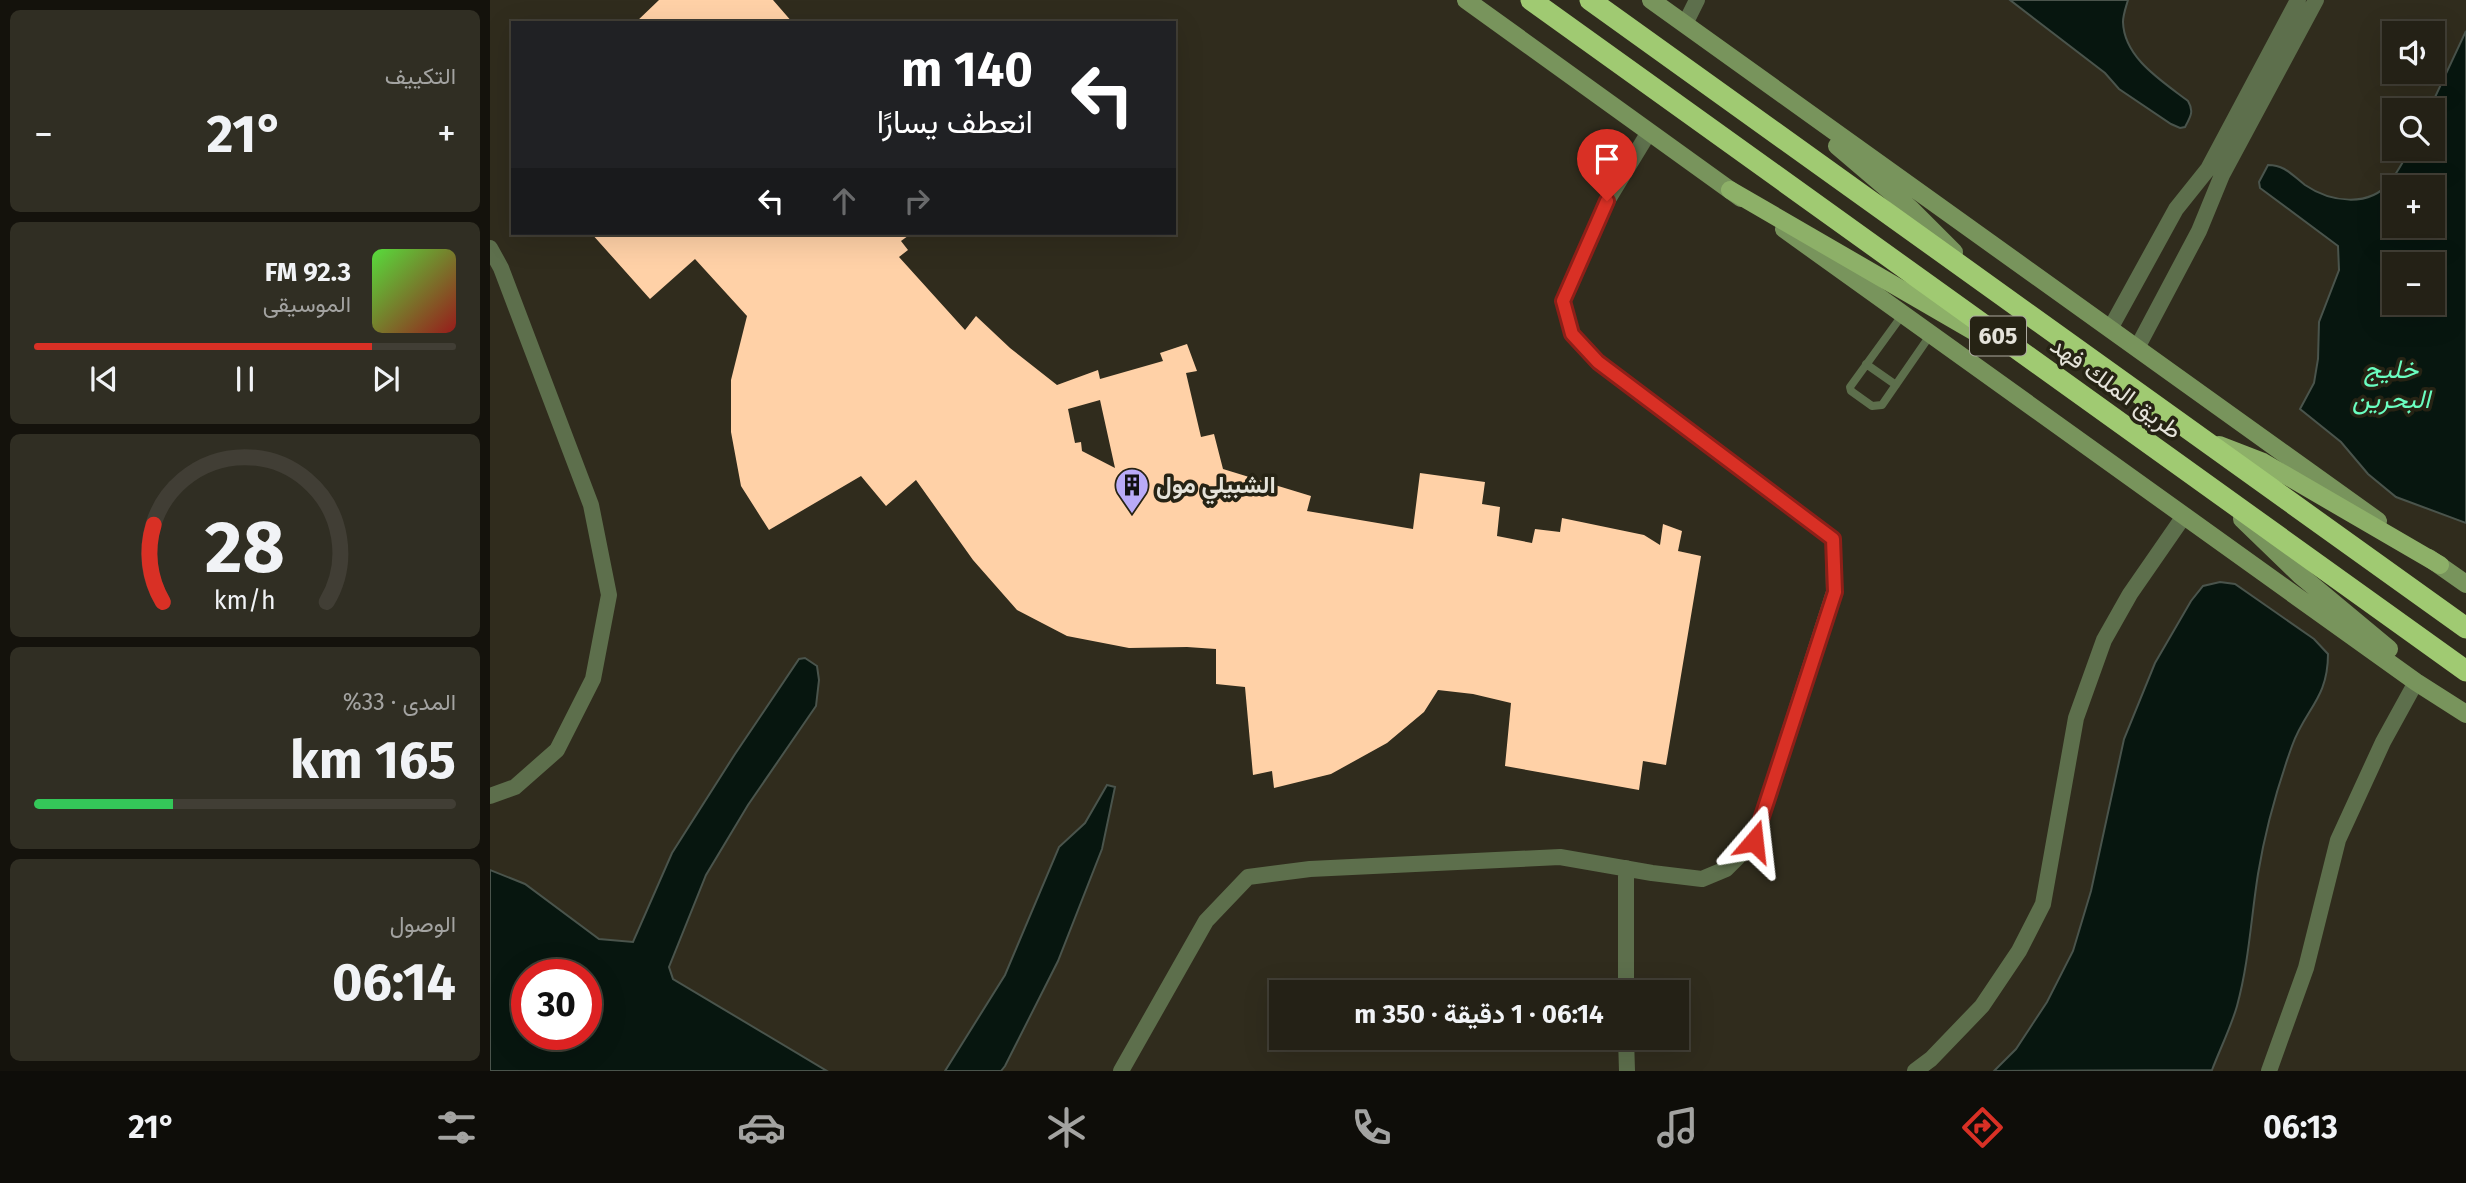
<!DOCTYPE html>
<html lang="ar">
<head>
<meta charset="utf-8">
<style>
	:root { --surface:#242116; --page:#302e23; --text:#f1f3f6; --muted:#a3a3a1; --line:#413e35; --accent:#d93025 }
	body { margin:0; font-family:"Fira Sans",Vazirmatn,sans-serif; background:var(--page); color:var(--text); direction:rtl; height:100vh; display:flex; flex-direction:column; font-size:26px; white-space:nowrap }
	* { box-sizing:border-box; margin:0 }
	p { font-size:23px; color:var(--muted) }
	.icon { flex:none; width:38px; height:38px; fill:none; stroke:currentColor; stroke-width:2; stroke-linecap:round; stroke-linejoin:round }
	.map { position:relative; flex:1; overflow:hidden; direction:ltr }
	.panel { display:flex; flex-direction:column; gap:10px; padding:10px; background:#14120c; width:490px }
	.panel>* { flex:none }
	.banner { position:absolute; left:21px; top:21px; width:665px; height:214px; border-radius:0px; box-shadow:0 7px 28px #0002,0 0 0 2px var(--line); direction:rtl; background:#202124; color:#fff; overflow:hidden }
	.tools { position:absolute; left:1892px; top:21px; display:grid; gap:14px }
	.tools a { display:grid; place-items:center; width:63px; height:63px; border-radius:0px; background:var(--surface); box-shadow:0 7px 28px #0002,0 0 0 2px var(--line); font-size:35px }
	.speed { position:absolute; left:21px; top:959px; display:flex; gap:14px; font-size:35px; font-weight:700; text-align:center }
	.speed>* { display:grid; place-content:center; width:91px; height:91px; border-radius:50%; background:var(--surface); box-shadow:0 7px 28px #0002,0 0 0 2px var(--line); line-height:1 }
	.speed .limit { border:10px solid #d22; background:#fff; color:#111 }
	.pin { position:absolute; display:grid; place-items:center; width:60px; height:60px; color:#fff; margin:-72px -30px; border-radius:50% 50% 50% 0; rotate:-45deg; box-shadow:0 0 7px #0007 }
	.pin .icon { rotate:45deg }
	.me { position:absolute; width:77px; margin:-38px; rotate:17deg; stroke-linejoin:round; filter:drop-shadow(0 0 5px #0008) }
	.turn { display:flex; align-items:center; gap:24px; height:147px; padding:0 28px; font-size:32px }
	.turn .icon { width:91px; height:91px; stroke-width:2.5 }
	.turn b { display:block; font-size:49px; line-height:60px }
	.lanes { display:flex; align-items:center; height:66px; padding:0 28px; background:#0003; justify-content:center; gap:35px; direction:ltr }
	.lanes .off { opacity:.35 }
	.big { font-size:52px; font-weight:700; line-height:1.1 }
	.panel .widget { flex:1; display:flex; flex-direction:column; justify-content:center; gap:10px; min-width:0; padding:0 24px; border-radius:10px; background:var(--page) }
	.panel .dial { align-items:center; gap:0 }
	.dial svg { height:182px; overflow:visible; fill:none; stroke:var(--line); stroke-width:7; stroke-linecap:round; text-anchor:middle }
	.dial text { fill:var(--text); stroke:none }
	.song { display:flex; align-items:center; gap:21px }
	.cover { width:84px; height:84px; border-radius:10px; background:linear-gradient(135deg,hsl(110 70% 55%),hsl(0 70% 35%)) }
	.played { height:7px; border-radius:4px; background:linear-gradient(90deg,var(--accent) 80%,var(--line) 80%) }
	.keys { display:flex; justify-content:space-around; direction:ltr }
	.heat { display:flex; justify-content:space-between; align-items:center; font-size:38px; direction:ltr }
	.charge { height:10px; border-radius:5px; background:linear-gradient(90deg,#34c759 33%,var(--line) 0) }
	.trip { position:absolute; left:779px; top:980px; width:420px; height:70px; border-radius:0px; background:var(--surface); box-shadow:0 7px 28px #0002,0 0 0 2px var(--line); font-weight:700; line-height:70px; text-align:center; direction:rtl }
	.dock { display:flex; height:112px; justify-content:space-around; align-items:center; background:#0e0d09; color:var(--muted) }
	.dock .icon { width:49px; height:49px }
	.dock .on { color:var(--accent) }
	.dock b { font-size:32px; color:var(--text) }
	main { display:flex; flex:1; min-height:0 }
	.map>svg:first-child { display:block }
	.water { fill:#07160f; stroke:#4a544c; stroke-width:2; fill-rule:evenodd }
	.building { fill:#ffd1a7; fill-rule:evenodd }
	.lines { fill:none; stroke-linecap:round; stroke-linejoin:round }
	.service { stroke:#5d6f4c; stroke-width:8 }
	.minor { stroke:#5d6f4c; stroke-width:16 }
	.secondary { stroke:#78945c; stroke-width:18 }
	.primary { stroke:#8db068; stroke-width:18 }
	.motorway { stroke:#a0ca72; stroke-width:21 }
	.route-casing { stroke:#8d1f18; stroke-width:18 }
	.route { stroke:#d93025; stroke-width:12 }
	.labels { text-anchor:middle; dominant-baseline:central; stroke-width:7; stroke-linejoin:round; paint-order:stroke }
	.shield { fill:#262314; stroke:#aca99f; stroke-width:2 }
	.shield-label { font-size:23px; font-weight:bold; fill:#e5e3da }
	.street-label { font-size:24px; fill:#e5e3da; stroke:#262314 }
	.poi-label { font-size:24px; font-weight:bold; fill:#e5e3da; stroke:#262314; text-anchor:start }
	.water-label { font-size:26px; font-style:italic; fill:#6afec0; stroke:#262314 }
</style>
</head>
<body>
<main>
<div class="map">
<svg width="1976" height="1071" viewBox="0 0 1976 1071">
	<rect width="100%" height="100%" fill="#302c1d"/>
	<path class="water" d="M1520,0H1638C1636,7 1633,15 1633,22C1634,58 1672,81 1698,101C1704,111 1701,116 1695,127L1690,128L1681,124L1629,89L1615,73Z
		M1976,31V523L1906,497L1878,474L1851,442L1810,409L1824,383L1828,359L1829,322L1849,270L1848,246L1770,188L1769,182L1778,165C1795,165 1802,175 1815,185C1840,202 1879,208 1900,182C1908,172 1914,159 1921,149H1942V110H1939ZM1942,187V226H1904V187ZM1942,264V303H1904V264Z
		M1730,582L1745,584L1824,639L1838,654C1838,699 1815,709 1802,746C1787,788 1775,831 1768,874C1761,918 1759,962 1747,1006C1741,1027 1730,1049 1722,1070L1504,1071L1526,1049L1557,1002L1583,951L1601,891L1634,739L1665,663L1701,601L1713,586Z
		M315,658L327,666L329,680L326,706L258,805L216,875L179,967L183,979L337,1071H0V870L35,884L109,939L143,942L182,853L245,754L309,659ZM37,975H96V1034H37Z
		M617,785L625,787L612,849L568,961L515,1066L511,1071H455L515,975L569,847L595,823Z"/>
	<path class="building" d="M169,0H283L303,23H145Z
		M101,233H422L411,241L418,250L409,257L475,330L486,316L520,348L567,385L608,370L610,379L673,361L670,353L697,344L707,371L696,373L711,437L724,434L733,469L821,496L817,511L923,529L930,473L995,482L992,504L1010,507L1007,536L1042,543L1045,529L1070,532L1072,518L1154,535L1170,545L1173,524L1192,531L1188,551L1211,556L1176,765L1153,761L1149,790L1015,766L1021,703L983,694L948,690L934,712L897,743L841,774L784,788L782,771L763,775L755,687L726,684V649L697,647L639,648L577,636L527,610L483,560L426,480L396,506L371,476L279,530L251,486L241,432V380L257,316L205,259L160,299ZM610,400L625,468L592,451L591,442L585,443L578,409Z"/>
	<g class="lines">
		<path class="service" d="M1413,314L1360,387L1361,391L1382,406L1392,405L1441,334
			M1376,364L1406,385"/>
		<path class="minor" d="M1195,24L1207,0
			M0,248L11,268L101,505L119,595L103,679L67,750L25,787L0,796
			M1620,329L1686,209L1718,169L1808,0
			M1647,348L1709,231L1732,175L1826,0
			M1136,868V992
			M1136,1038L1137,1071
			M631,1071L716,921L758,877L820,869L1070,857L1162,873L1212,879L1236,869L1264,841L1344,592L1343,539L1108,362L1082,334L1073,301L1117,201L1159,132
			M1425,1071L1441,1059L1492,1006L1529,951L1553,904L1586,718L1614,640L1640,594L1694,516
			M1779,1071L1816,968L1848,840L1893,742L1926,682"/>
		<path class="secondary" d="M976,0L1251,198
			M1161,0L1888,521
			M1347,146L1421,209L1464,252
			M1294,229L1926,682L1976,714
			M1752,519L1810,575L1899,649
			M1939,558L1976,584"/>
		<path class="primary" d="M1240,190L1509,346
			M1729,445L1773,462L1950,565"/>
		<path class="motorway" d="M1041,0L1976,671
			M1100,0L1976,628"/>
	</g>
	<g class="lines">
		<g class="route-casing">
			<path id="route" d="M1117,201L1073,301L1082,334L1108,362L1343,539L1345,592L1264,841"/>
		</g>
		<use href="#route" class="route"/>
	</g>
	<defs>
		<g id="building-pin" transform="scale(1.75)"><path d="M0 17L-7.5 6A9.5 9.5 0 1 1 7.5 6Z" fill="#b9abf7" stroke="#262314"/><path d="M-4-6H4V6H1V3H-1V6H-4ZM-2.5-4.3h1.7v1.8h-1.7ZM.8-4.3h1.7v1.8H.8ZM-2.5-1h1.7V.8h-1.7ZM.8-1h1.7V.8H.8Z" fill="#111"/></g>
	</defs>
	<g fill-rule="evenodd">
		<use href="#building-pin" x="642" y="485"/>
	</g>
	<g class="labels">
		<rect class="shield" x="1480" y="316.5" width="56" height="39" rx="5"/>
		<g class="shield-label">
			<text x="1508" y="336">605</text>
		</g>
		<g class="street-label">
			<text transform="translate(1626 388) rotate(36)">طريق الملك فهد</text>
		</g>
		<g class="poi-label">
			<text x="666" y="485">الشبيلي مول</text>
		</g>
		<g class="water-label">
			<text x="1901" y="369">خليج<tspan x="1901" dy="30">البحرين</tspan></text>
		</g>
	</g>
</svg>
<div class="tools">
<a><svg class="icon" aria-label="sound" viewBox="0 0 24 24"><path d="M4 9h4l5-4v14l-5-4H4zM17 9q2 3 0 6"/></svg></a>
<a><svg class="icon" aria-label="search" viewBox="0 0 24 24"><circle cx="10" cy="10" r="6"/><path d="M15 15l6 6"/></svg></a>
<a>+</a>
<a>−</a>
</div>
<div class="speed"><div class="limit">30</div></div>
<div class="pin" style="left:1117px;top:201px;background:#d93025"><svg class="icon" aria-label="arrive" viewBox="0 0 24 24"><path d="M6 21V4h12l-3 4 3 4H6"/></svg></div>
<svg class="me" style="left:1264px;top:841px" viewBox="-20 -20 40 40"><path d="M0-17L14 15 0 8-14 15z" fill="#d93025" stroke="#fff" stroke-width="4"/></svg>
<div class="trip">06:14 · 1 دقيقة · 350 m</div>
<div class="banner">
<div class="turn"><svg class="icon" aria-label="left" viewBox="0 0 24 24"><path d="M17 20v-9H6M10 6l-5 5 5 5"/></svg><div><b>140 m</b>انعطف يسارًا</div></div>
<div class="lanes"><svg class="icon" aria-label="left" viewBox="0 0 24 24"><path d="M17 20v-9H6M10 6l-5 5 5 5"/></svg><svg class="icon off" aria-label="ahead" viewBox="0 0 24 24"><path d="M12 20V5M6 11l6-6 6 6"/></svg><svg class="icon off" aria-label="right" viewBox="0 0 24 24"><path d="M7 20v-9h11M14 6l5 5-5 5"/></svg></div>
</div>
</div>
<section class="panel">
<div class="widget"><p>التكييف</p>
<div class="heat"><a>−</a><b class="big">21°</b><a>+</a></div>
</div>
<div class="widget">
<div class="song"><i class="cover"></i><div><b>92.3 FM</b><p>الموسيقى</p></div></div>
<div class="played"></div>
<div class="keys"><svg class="icon" aria-label="previous" viewBox="0 0 24 24"><path d="M18 5L8 12l10 7zM5 5v14"/></svg><svg class="icon" aria-label="pause" viewBox="0 0 24 24"><path d="M8 5v14M16 5v14"/></svg><svg class="icon" aria-label="next" viewBox="0 0 24 24"><path d="M6 5l10 7-10 7zM19 5v14"/></svg></div>
</div>
<div class="widget dial"><svg viewBox="0 0 100 80">
<path d="M14 69A42 42 0 1 1 86 69"/>
<path d="M14 69A42 42 0 0 1 10 35" stroke="#d93025"/>
<text x="50" y="56" font-size="32" font-weight="700">28</text>
<text x="50" y="72" font-size="11">km/h</text>
</svg></div>
<div class="widget"><p>المدى · 33%</p><b class="big">165 km</b><div class="charge"></div></div>
<div class="widget"><p>الوصول</p><b class="big">06:14</b></div>
</section>
</main>
<nav class="dock">
<b>06:13</b>
<svg class="icon on" aria-label="directions" viewBox="0 0 24 24"><path d="M12 3l9 9-9 9-9-9zM9 14v-3h6M13 9l2 2-2 2"/></svg>
<svg class="icon" aria-label="music" viewBox="0 0 24 24"><path d="M9 18V5l10-2v13"/><circle cx="6" cy="18" r="3"/><circle cx="16" cy="16" r="3"/></svg>
<svg class="icon" aria-label="phone" viewBox="0 0 24 24"><path d="M5 4h4l2 5-3 2q2 4 5 5l2-3 5 2v4C11 20 4 13 5 4z"/></svg>
<svg class="icon" aria-label="climate" viewBox="0 0 24 24"><path d="M12 3v18M4 7l16 10M4 17L20 7"/></svg>
<svg class="icon" aria-label="car" viewBox="0 0 24 24"><path d="M5 17H2v-5l4-1 3-4h7l3 4 3 1v5h-3M9 17h6M6 11h13"/><circle cx="7" cy="17" r="2"/><circle cx="17" cy="17" r="2"/></svg>
<svg class="icon" aria-label="filters" viewBox="0 0 24 24"><path d="M4 7h16M4 17h16"/><circle cx="9" cy="7" r="2"/><circle cx="15" cy="17" r="2"/></svg>
<b>21°</b>
</nav>
</body>
</html>
